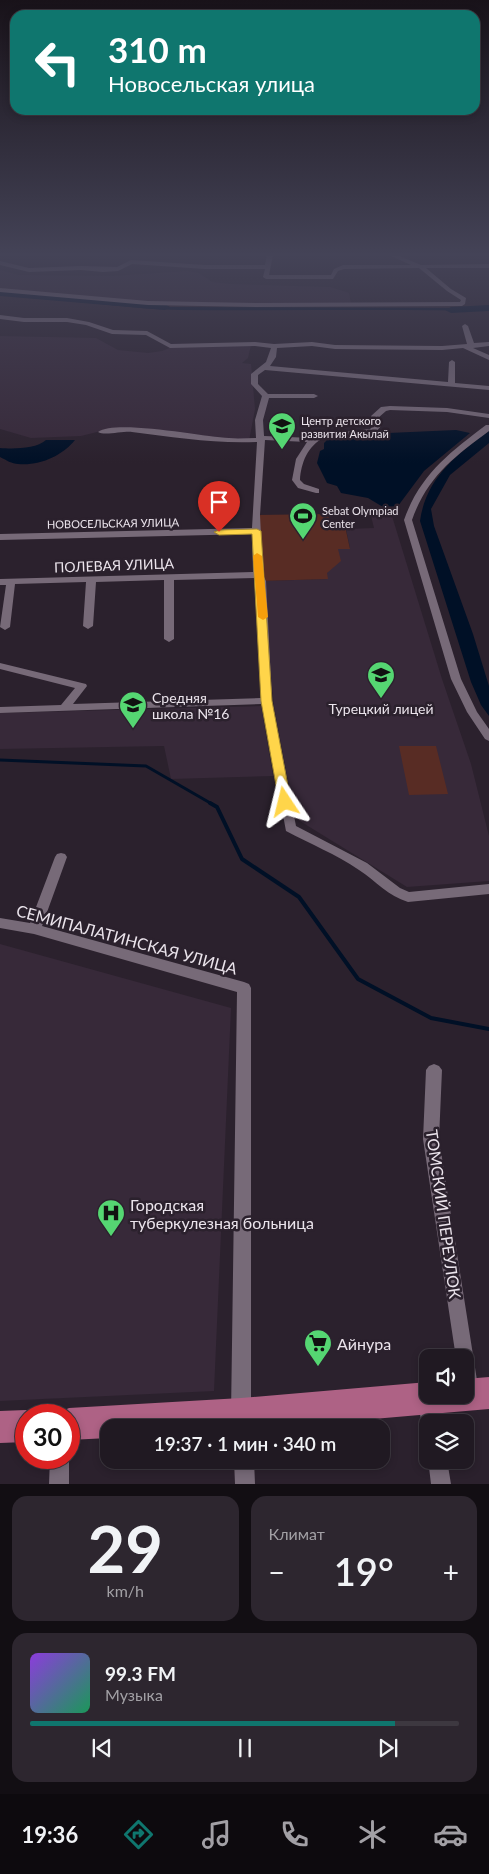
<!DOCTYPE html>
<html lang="ru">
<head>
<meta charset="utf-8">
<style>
	:root { --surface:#201922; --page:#2d262f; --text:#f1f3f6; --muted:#a2a0a5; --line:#3d3840; --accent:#0f766e }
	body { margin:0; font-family:Lato,sans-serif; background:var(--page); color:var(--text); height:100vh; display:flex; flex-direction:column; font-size:19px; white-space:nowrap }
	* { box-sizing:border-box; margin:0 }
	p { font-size:16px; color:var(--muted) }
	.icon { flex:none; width:28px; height:28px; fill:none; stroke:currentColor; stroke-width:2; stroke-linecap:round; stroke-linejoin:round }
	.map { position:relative; height:1484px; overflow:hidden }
	.side { display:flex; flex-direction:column; gap:12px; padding:12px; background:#120e13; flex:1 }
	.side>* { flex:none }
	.top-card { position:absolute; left:10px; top:10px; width:470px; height:105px; border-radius:15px; box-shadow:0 2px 8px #0003,0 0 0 1px var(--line); background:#0f766e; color:#fff; overflow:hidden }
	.buttons { position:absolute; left:419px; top:1349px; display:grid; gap:10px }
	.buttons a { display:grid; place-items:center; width:55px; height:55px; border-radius:10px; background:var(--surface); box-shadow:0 2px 8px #0003,0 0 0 1px var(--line); font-size:25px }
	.speed { position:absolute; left:15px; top:1404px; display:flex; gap:10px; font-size:25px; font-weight:700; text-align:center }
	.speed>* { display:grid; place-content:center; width:65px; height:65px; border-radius:50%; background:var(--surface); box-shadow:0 2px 8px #0003,0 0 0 1px var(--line); line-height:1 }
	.speed .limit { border:8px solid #d22; background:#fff; color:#111 }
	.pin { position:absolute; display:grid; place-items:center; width:42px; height:42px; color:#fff; margin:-51px -21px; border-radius:50% 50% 50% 0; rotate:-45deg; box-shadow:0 0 5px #0007 }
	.pin .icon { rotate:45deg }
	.me { position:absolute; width:55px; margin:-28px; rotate:350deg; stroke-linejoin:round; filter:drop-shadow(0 0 4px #0008) }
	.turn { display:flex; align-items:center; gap:18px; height:105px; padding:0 15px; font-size:22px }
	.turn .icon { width:65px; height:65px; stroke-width:2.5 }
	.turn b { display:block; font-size:35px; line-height:42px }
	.big { font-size:38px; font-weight:600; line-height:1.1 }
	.side .tile { flex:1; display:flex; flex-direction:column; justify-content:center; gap:8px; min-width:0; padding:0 18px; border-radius:15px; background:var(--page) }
	.side .dial { align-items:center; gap:0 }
	.dial b { font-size:65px; line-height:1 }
	.song { display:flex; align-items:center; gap:15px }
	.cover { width:60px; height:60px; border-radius:8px; background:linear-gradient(135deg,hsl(270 70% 55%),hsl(150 70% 35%)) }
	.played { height:5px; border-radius:2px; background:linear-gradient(90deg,var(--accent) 85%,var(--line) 85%) }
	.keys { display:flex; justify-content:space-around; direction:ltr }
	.heat { display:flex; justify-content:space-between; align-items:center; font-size:28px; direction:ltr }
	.side .tiles { flex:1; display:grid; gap:12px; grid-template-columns:1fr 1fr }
	.tile:last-child { grid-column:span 2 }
	.trip { position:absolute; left:100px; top:1419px; width:290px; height:50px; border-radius:15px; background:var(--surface); box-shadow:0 2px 8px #0003,0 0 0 1px var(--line); font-weight:600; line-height:50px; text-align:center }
	.tab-bar { display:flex; height:80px; justify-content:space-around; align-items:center; background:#0d0a0e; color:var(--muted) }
	.tab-bar .icon { width:35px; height:35px }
	.tab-bar .on { color:var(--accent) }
	.tab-bar b { font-size:22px; color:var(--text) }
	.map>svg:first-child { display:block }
	.built { fill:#372939 }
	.green { fill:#582c24 }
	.water { fill:#001026 }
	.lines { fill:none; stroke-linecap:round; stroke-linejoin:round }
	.stream-far1 { stroke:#001026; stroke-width:3 }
	.stream { stroke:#001026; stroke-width:4 }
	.river { fill:#001026; fill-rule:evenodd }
	.street { fill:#776a78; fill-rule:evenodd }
	.primary { fill:#ae6285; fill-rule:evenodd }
	.route { fill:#ffd54a; stroke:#a68a30 }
	.slow { fill:#f59e0b }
	.labels { text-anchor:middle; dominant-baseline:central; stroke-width:5; stroke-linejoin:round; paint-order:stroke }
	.far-poi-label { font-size:11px; fill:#ebe4ec; stroke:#2b212d; text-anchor:start }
	.far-street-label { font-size:11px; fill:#ebe4ec; stroke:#2b212d }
	.street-label { font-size:14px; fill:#ebe4ec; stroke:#2b212d }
	.poi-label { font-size:14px; fill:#ebe4ec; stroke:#2b212d; text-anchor:start }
	.near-street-label { font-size:16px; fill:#ebe4ec; stroke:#2b212d }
	.near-poi-label { font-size:16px; fill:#ebe4ec; stroke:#2b212d; text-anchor:start }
</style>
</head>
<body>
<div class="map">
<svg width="489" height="1484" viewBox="0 0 489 1484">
	<rect width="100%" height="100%" fill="#2b212d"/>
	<path class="built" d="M0,270L19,275L112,276L187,271L199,273L212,282L231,284L330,287L349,293L351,304L146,303L0,289Z
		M0,336L96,338L118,350L148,353L162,351L172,347L251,345L248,358L242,363L251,364L255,409L249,441L164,431L113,428L81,436L31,438L0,429Z
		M371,516H392L442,679L471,764L489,836V881L407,887L295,818L274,706L261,581L327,579V573L338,549L350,548L346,529L374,528Z
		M261,706L273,776L171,779L164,746L0,749V713Z
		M0,944L231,1008L214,1391L0,1401Z"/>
	<path class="green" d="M328,514L330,526H345L350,549H338L341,561L327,573L328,579L261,581L256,515Z
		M399,746H436L448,794L409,795Z"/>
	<path class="water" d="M0,292L84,302L168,307L489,308V311C386,309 282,311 179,310C136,309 91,303 48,298C36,297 8,298 0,292Z
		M456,430L470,433L424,471L398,506L383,507L368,498L341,493L337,486L327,483L317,463L320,451L324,449V443L327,440L333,438L375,437L388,433Z
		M489,431V443L450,475L431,509L434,526L473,634L489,686V716L481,705L471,682L420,521C426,478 456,455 489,431Z
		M46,440H75C62,456 40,466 18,464C12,464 6,460 0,457V448C13,449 36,449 46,440Z"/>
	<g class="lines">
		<path class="stream-far1" d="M0,760L146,766L212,804"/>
		<path class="stream" d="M210,803L217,807L242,859L299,897L358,979L431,1018L489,1029"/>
		<path class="river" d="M0,290L165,304L170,307L165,310L0,296Z
			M489,305V311L451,313L445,310L451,307Z"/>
		<path class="street" d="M267,255H273L269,275H331L334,269L343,265H411L389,255H397L421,265L489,264V268H426L451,289L466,298L465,304L462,306L256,307L148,305L0,292V288L148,301L256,303L460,302L461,300L447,291L419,268L344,269L338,271L333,279H266L263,277L265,269H205L132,264L118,271L103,272L81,270L29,272L0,265V261L29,268L81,266L117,267L131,260L205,265H265Z
			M0,315L24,318H67L89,322L113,330L147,331L171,344L255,342L274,344L312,342L335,345L442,346L467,344L462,326L465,324L468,326L474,343L489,342V346L473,348L489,355V360L463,348L442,350L335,349L312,346L277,348L276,357L270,366L448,382L449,362L452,360L455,362V383L489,386V390L265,370L258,375V384L268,394H314L318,396L314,398H269L263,420L264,436L312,438L322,434L370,429L373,426L371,416L381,407L390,406L447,408L489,414V418L447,412L390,410L386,411L378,418L381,426L375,433L324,438C308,445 301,463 300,480L304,484L319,489V493H316L298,488L292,480L296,459L307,442L265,440L260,515L263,575L266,581L272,701L296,826L367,863L400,888L409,892L489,884V894L408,902C388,896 376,881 359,870C336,854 310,844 286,831L262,704L0,713V707L61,705L75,688L0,669V663L86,684L87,686L73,704L261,698L255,578L174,580V639L169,642L164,639V580L96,582L93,626L88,629L83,626L86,582L15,584L10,627L5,630L0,627L6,585H0V579L253,572L252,534L0,540V534L252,528L257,442C215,444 173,437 132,432C123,431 104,436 98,432C116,419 203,437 229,438C238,439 247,438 256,438L255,420L262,396L251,384V374L266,362L271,348L255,346L170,348L146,335L112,334L86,325L67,322H24L0,319Z
			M486,425H489V431C454,457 427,477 412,520L461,679L477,712L489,729V741L485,739L467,712L451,679L404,520C420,475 449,453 486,425Z
			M61,853L65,854L67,857L42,926L244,982L249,984L251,988V1414L248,1421L241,1424L234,1421L231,1414L237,992L34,934L0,928V918L30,923L55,857L57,854Z
			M434,1064L439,1066L442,1070L439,1139L479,1393L477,1400L470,1402L463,1400L461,1395H465V1358H456L423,1139L426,1070L429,1066Z
			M428,1391V1395H435L441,1422H428V1430L424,1429C420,1418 417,1404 421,1393Z
			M69,1455V1484H49L50,1458H69Z
			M428,1459L447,1460L451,1484H431Z
			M234,1460H254L255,1484H235Z"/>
		<path class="primary" d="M489,1377V1409L269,1428H109V1438L69,1440V1415H57L58,1413L69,1408L241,1398L428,1382V1395H465V1379Z
			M26,1410L37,1415H26V1442L0,1443V1411Z"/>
	</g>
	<linearGradient id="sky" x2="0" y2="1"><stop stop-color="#181219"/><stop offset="0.55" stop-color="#444357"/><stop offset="1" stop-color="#444357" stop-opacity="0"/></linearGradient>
	<rect width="489" height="463" fill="url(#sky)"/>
	<path class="route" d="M257,529L261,531L272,701L291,802L285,806L279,802L261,701L252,534L219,535L214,532L219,530Z"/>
	<path class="slow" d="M257,553L262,556L268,617L263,620L258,617L253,556Z"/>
	<defs>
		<g id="school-pin" transform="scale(1.4375)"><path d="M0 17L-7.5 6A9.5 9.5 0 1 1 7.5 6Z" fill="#55d672" stroke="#2b212d"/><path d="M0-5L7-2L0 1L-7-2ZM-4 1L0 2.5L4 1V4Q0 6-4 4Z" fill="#111"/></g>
		<g id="stadium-pin" transform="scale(1.4375)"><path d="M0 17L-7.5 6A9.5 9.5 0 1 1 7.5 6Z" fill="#55d672" stroke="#2b212d"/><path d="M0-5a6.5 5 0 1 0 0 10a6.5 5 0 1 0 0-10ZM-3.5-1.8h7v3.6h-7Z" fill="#111"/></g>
		<g id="hospital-pin" transform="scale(1.4375)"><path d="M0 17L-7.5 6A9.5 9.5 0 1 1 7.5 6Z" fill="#55d672" stroke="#2b212d"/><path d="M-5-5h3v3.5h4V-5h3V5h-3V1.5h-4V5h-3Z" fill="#111"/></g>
		<g id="supermarket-pin" transform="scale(1.4375)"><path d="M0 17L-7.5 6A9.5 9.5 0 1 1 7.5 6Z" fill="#55d672" stroke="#2b212d"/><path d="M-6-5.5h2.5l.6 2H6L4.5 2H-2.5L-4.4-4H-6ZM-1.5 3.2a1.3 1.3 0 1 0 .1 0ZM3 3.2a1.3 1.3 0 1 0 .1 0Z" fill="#111"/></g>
	</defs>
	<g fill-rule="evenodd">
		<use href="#school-pin" x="282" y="426"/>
		<use href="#stadium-pin" x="303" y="516"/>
		<use href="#school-pin" x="381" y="675"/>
		<use href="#school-pin" x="133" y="705"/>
		<use href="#hospital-pin" x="111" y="1213"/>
		<use href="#supermarket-pin" x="318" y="1343"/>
	</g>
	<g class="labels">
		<g class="far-poi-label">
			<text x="301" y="420">Центр детского<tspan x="301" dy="13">развития Акылай</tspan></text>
			<text x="322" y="510">Sebat Olympiad<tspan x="322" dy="13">Center</tspan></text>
		</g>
		<g class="far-street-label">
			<text transform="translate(113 523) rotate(-1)">НОВОСЕЛЬСКАЯ УЛИЦА</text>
		</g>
		<g class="street-label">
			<text transform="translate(114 565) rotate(-2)">ПОЛЕВАЯ УЛИЦА</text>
		</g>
		<g class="poi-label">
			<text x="152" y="697">Средняя<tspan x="152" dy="16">школа №16</tspan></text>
			<text x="381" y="708" text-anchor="middle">Турецкий лицей</text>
		</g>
		<g class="near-street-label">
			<text transform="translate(127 939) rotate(15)">СЕМИПАЛАТИНСКАЯ УЛИЦА</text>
			<text transform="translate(444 1214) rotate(82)">ТОМСКИЙ ПЕРЕУЛОК</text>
		</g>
		<g class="near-poi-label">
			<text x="130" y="1204">Городская<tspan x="130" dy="18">туберкулезная больница</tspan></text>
			<text x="337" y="1343">Айнура</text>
		</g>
	</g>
</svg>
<div class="buttons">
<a><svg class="icon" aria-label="sound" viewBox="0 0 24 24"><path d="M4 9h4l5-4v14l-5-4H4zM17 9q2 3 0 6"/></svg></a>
<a><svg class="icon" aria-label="layers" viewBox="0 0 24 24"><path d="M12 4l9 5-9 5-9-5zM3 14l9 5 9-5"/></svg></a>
</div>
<div class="speed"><div class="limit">30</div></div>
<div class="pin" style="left:219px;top:532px;background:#d93025"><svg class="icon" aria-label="arrive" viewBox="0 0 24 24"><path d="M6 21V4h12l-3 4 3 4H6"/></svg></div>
<svg class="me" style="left:285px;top:802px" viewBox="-20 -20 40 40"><path d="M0-17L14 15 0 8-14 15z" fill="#ffd54a" stroke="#fff" stroke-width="4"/></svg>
<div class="trip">19:37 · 1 мин · 340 m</div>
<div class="top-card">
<div class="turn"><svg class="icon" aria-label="left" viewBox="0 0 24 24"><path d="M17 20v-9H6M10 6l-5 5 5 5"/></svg><div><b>310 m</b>Новосельская улица</div></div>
</div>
</div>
<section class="side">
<div class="tiles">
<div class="tile dial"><b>29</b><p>km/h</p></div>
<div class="tile"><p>Климат</p>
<div class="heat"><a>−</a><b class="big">19°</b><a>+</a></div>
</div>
<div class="tile">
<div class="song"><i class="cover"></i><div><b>99.3 FM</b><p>Музыка</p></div></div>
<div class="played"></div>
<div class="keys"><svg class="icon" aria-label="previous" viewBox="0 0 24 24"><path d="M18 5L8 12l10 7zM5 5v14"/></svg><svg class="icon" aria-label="pause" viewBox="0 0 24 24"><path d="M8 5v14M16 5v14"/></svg><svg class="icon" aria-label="next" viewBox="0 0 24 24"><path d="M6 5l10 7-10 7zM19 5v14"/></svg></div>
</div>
</div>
</section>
<nav class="tab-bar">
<b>19:36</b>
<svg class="icon on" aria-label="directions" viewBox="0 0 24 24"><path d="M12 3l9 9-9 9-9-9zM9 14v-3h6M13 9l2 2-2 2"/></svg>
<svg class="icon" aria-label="music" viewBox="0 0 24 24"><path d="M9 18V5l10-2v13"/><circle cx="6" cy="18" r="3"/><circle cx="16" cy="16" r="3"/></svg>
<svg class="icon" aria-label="phone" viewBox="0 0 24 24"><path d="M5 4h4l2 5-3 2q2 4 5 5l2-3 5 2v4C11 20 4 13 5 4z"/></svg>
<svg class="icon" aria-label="climate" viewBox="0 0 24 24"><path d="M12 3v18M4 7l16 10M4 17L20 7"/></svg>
<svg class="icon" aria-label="car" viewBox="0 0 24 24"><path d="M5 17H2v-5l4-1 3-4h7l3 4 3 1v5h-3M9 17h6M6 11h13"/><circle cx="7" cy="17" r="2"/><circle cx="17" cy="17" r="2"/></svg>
</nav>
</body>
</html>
